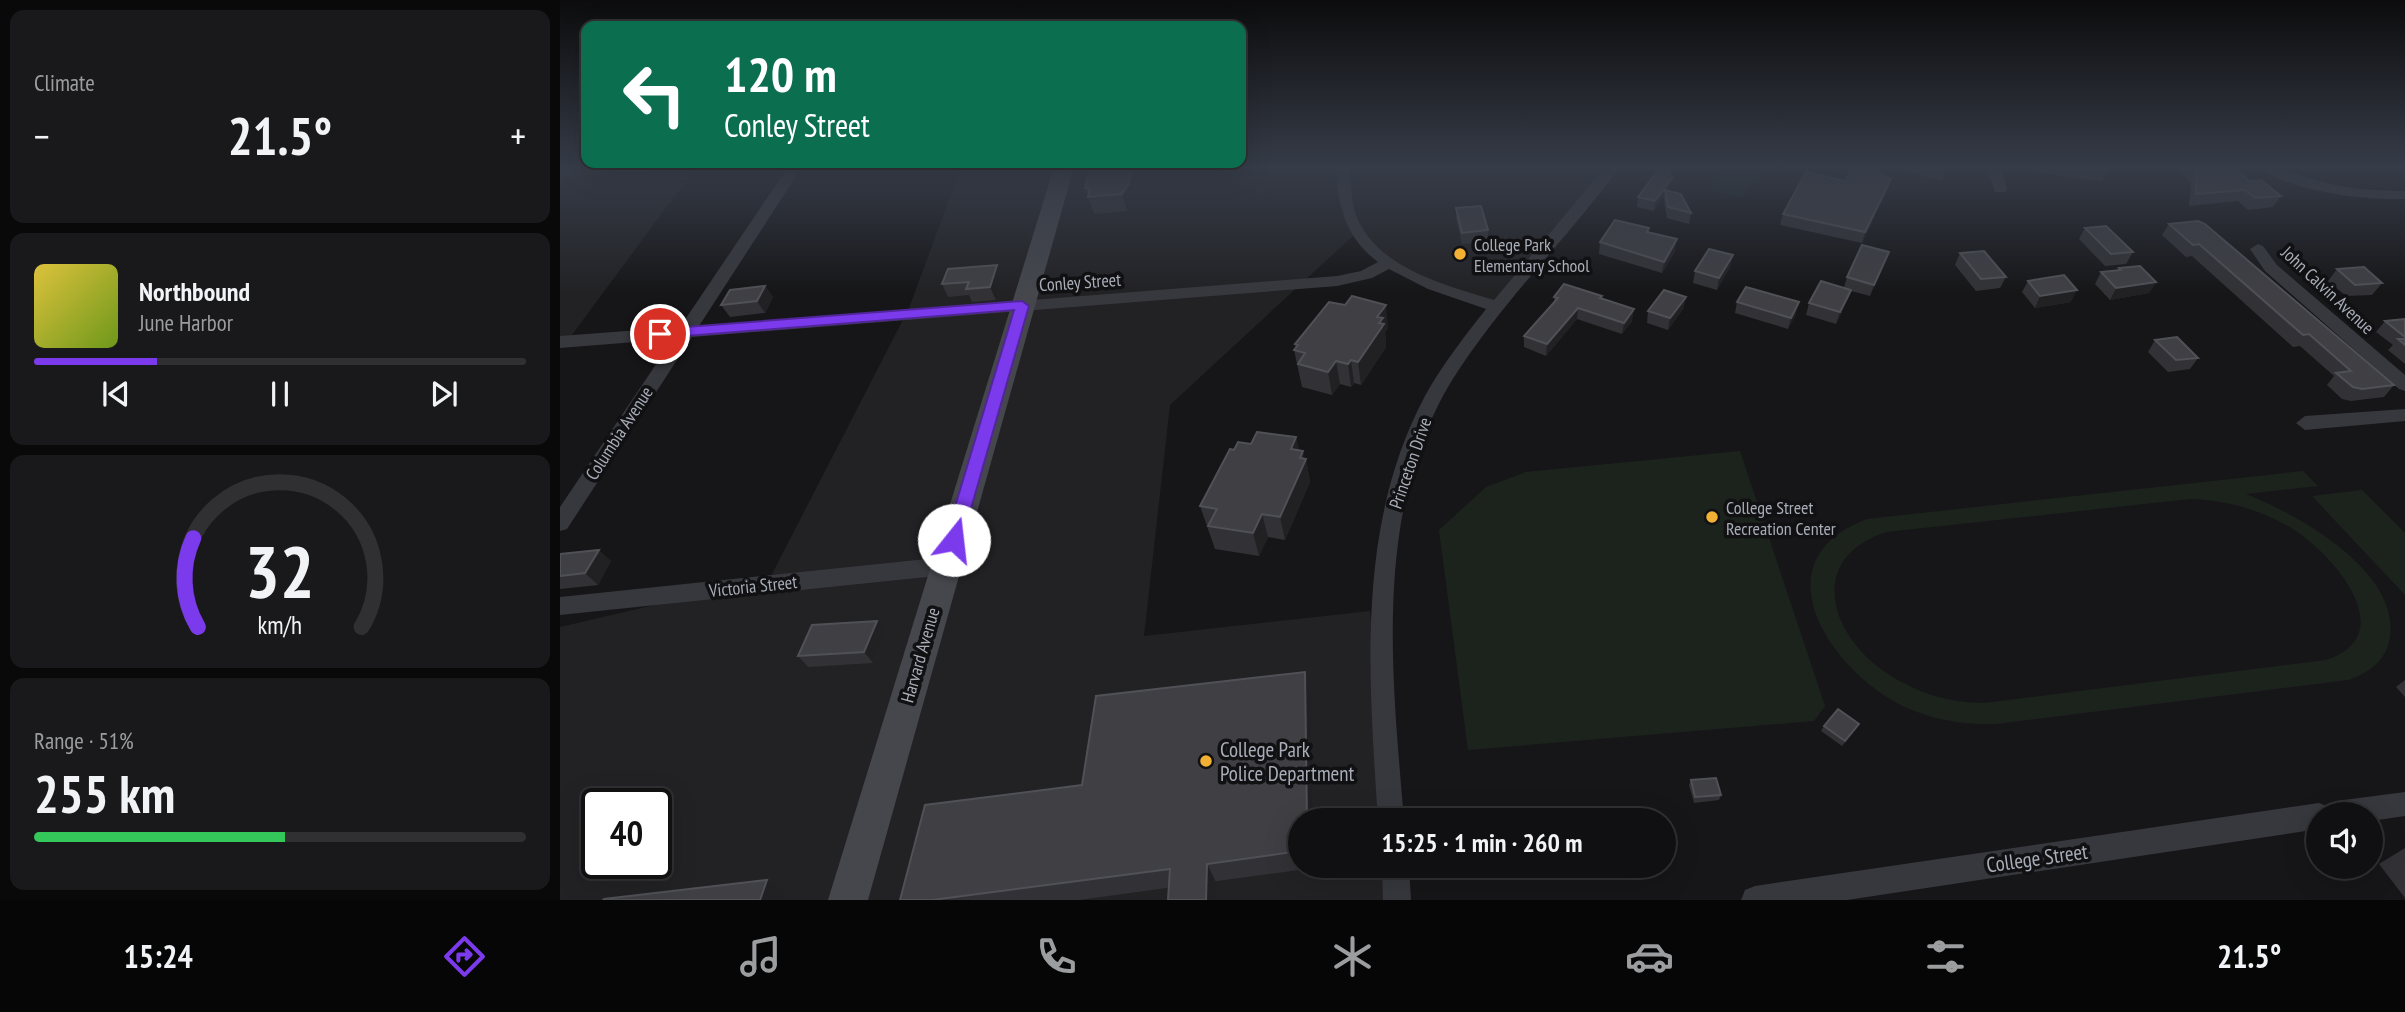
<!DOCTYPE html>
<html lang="en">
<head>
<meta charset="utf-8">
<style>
	:root { --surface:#101012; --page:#19191b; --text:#f1f3f6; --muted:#9c9d9f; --line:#303032; --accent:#7c3aed }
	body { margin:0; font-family:"PT Sans Narrow",sans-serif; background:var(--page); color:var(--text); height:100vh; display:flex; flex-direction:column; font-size:26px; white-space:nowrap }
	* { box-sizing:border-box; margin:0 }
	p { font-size:23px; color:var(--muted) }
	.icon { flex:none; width:38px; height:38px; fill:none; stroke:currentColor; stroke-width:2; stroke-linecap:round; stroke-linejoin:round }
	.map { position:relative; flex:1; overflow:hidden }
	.sheet { display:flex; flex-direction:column; gap:10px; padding:10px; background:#09090a; width:560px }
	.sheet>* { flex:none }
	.top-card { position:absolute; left:21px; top:21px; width:665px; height:147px; border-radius:14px; box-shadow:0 7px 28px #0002,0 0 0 2px var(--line); background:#0b6e4f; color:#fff; overflow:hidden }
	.fabs { position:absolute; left:1746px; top:802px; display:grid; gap:14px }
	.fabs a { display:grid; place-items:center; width:77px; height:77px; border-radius:50%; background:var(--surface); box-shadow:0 7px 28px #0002,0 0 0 2px var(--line); font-size:35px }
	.speed { position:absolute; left:21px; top:788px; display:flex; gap:14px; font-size:35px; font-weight:700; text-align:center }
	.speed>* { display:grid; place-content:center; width:91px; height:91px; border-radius:50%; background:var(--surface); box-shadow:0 7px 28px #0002,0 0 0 2px var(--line); line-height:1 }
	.speed .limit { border:4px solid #111; border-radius:10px; background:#fff; color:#111 }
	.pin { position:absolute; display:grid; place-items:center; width:60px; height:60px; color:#fff; margin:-30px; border:4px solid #fff; border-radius:50%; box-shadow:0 2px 7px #0007 }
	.me { position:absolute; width:77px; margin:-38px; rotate:16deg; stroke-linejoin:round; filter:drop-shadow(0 0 5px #0008) }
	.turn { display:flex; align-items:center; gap:24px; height:147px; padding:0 28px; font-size:32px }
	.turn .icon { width:91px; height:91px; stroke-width:2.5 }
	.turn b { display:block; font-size:49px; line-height:60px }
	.big { font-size:52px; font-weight:700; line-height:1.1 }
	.sheet .card { flex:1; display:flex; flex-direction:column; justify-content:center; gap:10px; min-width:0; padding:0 24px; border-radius:14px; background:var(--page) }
	.sheet .dial { align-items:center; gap:0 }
	.dial svg { height:182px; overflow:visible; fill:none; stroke:var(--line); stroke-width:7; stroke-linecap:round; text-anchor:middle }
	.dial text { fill:var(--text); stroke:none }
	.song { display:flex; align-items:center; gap:21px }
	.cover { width:84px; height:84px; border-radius:10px; background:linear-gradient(135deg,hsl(50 70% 55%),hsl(80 70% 35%)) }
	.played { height:7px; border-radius:4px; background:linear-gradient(90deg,var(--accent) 25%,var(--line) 25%) }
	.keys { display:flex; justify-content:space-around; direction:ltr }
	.heat { display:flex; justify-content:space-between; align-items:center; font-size:38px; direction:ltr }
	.charge { height:10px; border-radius:5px; background:linear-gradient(90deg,#34c759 51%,var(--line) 0) }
	.trip { position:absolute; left:728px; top:808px; width:388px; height:70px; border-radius:35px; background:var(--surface); box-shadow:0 7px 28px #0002,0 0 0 2px var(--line); font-weight:700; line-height:70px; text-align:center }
	.tab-bar { display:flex; height:112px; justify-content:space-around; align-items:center; background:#060607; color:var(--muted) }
	.tab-bar .icon { width:49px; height:49px }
	.tab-bar .current { color:var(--accent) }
	.tab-bar b { font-size:32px; color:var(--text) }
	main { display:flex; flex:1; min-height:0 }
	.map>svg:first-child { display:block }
	.built { fill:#222225; fill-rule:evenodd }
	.green { fill:#1c231d; fill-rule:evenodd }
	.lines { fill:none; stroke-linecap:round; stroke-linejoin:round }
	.street { fill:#37383d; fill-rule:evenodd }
	.secondary { fill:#45474d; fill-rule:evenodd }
	.wall { fill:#323236 }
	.shaded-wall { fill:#212124 }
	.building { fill:#3f3f44; stroke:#4f5156; stroke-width:2 }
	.route { fill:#7c3aed; stroke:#51269a; stroke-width:2 }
	.poi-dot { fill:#f2b134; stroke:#111113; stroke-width:2.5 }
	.labels { text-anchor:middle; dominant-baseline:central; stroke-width:7; stroke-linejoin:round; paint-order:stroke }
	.poi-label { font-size:18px; fill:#a8adb8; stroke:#111113; text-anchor:start }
	.street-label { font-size:18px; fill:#a8adb8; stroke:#111113 }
	.near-poi-label { font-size:21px; fill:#a8adb8; stroke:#111113; text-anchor:start }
	.near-street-label { font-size:21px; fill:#a8adb8; stroke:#111113 }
</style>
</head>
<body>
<main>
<section class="sheet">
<div class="card"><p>Climate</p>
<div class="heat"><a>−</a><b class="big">21.5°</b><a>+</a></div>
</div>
<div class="card">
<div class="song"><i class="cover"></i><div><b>Northbound</b><p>June Harbor</p></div></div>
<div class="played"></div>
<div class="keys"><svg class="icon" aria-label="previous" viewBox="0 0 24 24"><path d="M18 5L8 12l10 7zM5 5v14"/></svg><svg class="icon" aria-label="pause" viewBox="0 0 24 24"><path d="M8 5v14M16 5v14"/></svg><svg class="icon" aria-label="next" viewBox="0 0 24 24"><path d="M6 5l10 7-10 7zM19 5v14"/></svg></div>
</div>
<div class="card dial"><svg viewBox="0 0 100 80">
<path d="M14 69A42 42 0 1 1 86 69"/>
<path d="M14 69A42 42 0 0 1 12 30" stroke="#7c3aed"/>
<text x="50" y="56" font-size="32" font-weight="700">32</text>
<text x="50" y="72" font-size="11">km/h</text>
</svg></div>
<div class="card"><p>Range · 51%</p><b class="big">255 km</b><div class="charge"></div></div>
</section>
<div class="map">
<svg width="1845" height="900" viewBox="0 0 1845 900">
	<rect width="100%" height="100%" fill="#161618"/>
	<path class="built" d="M0,167H136L6,343L0,344Z
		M401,167H1053L934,308L846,272L794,235L610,405L584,636L810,611L831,821H740V866H836L840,900H0V627L210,578L349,308ZM37,803H96V863H37Z"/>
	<path class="green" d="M1163,167L1201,170L1182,198L1148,189Z
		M1180,451L1265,706L1254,721L908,750L879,530L926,487L966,472Z
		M1743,471L1758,486L1686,494C1737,514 1845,573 1829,642C1824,662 1807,674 1788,680L1436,724C1405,725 1375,720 1347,708C1272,674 1195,561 1307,519ZM1630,499C1665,500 1697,509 1728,526C1770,550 1845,634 1766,660L1424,703C1389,703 1357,693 1328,674C1270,636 1245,559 1326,532Z
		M1802,490L1845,533V595L1752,496Z"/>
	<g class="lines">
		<path class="street" d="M99,167L92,171L0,177V169Z
			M228,167H242L139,326L777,276L801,271L818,262C785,237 778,207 776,167H790C791,183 791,201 796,215C816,268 885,285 934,300L1045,167H1060C1008,237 946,298 898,371C811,503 832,672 844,821H818C809,678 795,527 865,396C882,365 904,337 926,309L868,289L829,269L812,278L777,286L132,337L7,529L0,531V507L113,339L0,348V336L120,327Z
			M1427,167H1441L1447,189L1445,192H1435Z
			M1699,167C1722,167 1741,177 1763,182C1790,189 1817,191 1845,191V199C1808,200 1728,192 1699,167Z
			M1698,244L1703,246L1717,265L1845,375V391L1839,389L1705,271L1690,249Z
			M1845,409V421L1745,430L1736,423L1745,416Z
			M386,557L394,560L397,566L394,572L386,575L0,615V597Z
			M1845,792V816L1811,821V814H1759V829L1287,900H1181L1185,890L1195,886L1759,803L1766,806L1776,801Z
			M822,866H849L851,900H823Z"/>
		<path class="secondary" d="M494,167H514L308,900H268Z"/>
	</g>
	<path class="wall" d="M530,167H580L573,202L567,211L534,214L525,188Z
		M1328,167H1387L1382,181Z
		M1470,167H1546L1547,170L1542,181L1472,172Z
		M1613,167H1672L1690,181L1721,196L1713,207L1688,210L1678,201L1629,206L1631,182Z
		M1331,179L1327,190L1302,243L1220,225L1223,214L1285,181Z
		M1110,188L1108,190L1131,213L1129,224L1107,218L1104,201V196L1094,211L1077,207L1078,197Z
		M896,208L928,230V242L902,244L896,219Z
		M1638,221L1834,385L1824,397L1791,401L1782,399L1767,385L1774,376L1740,346L1733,347L1632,256L1626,257L1602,235L1609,224Z
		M1089,228L1088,232L1115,251L1102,273L1039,254L1040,242Z
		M1525,228L1573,252L1566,264L1545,266L1519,239Z
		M1329,252L1310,296L1291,291L1287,301L1276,324L1246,315L1249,303L1284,287L1287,277Z
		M1400,253L1446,277L1440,288L1416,291L1395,265Z
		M1173,255L1170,267L1157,290L1133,283L1135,271Z
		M437,265L442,278L436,300L412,302L409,295L388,297L382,284Z
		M1559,268L1596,282L1589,293L1550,300L1535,284L1541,272L1557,271Z
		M1777,269L1822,283L1812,295L1786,296L1768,281Z
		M1468,281L1511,302L1475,308L1462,292Z
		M205,286L213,297L205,313L170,317L161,305Z
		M1042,296V299L1072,321L1062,334L1017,319L986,356L964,347V336L994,302V297Z
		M1126,297L1123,309L1108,330L1087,323L1088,311Z
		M1177,302L1236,314L1228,329L1175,313Z
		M1845,319V364L1828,350L1833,345L1816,332L1825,321Z
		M828,328L825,332L826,347L801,385L794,383L791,387L780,384L772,395L742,387L734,350L736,349L735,344Z
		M1595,340L1638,358L1630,369L1608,372L1588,352Z
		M736,437L739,451L744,459H746L750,482L725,540L708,537L699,556L655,549L640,506L691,444Z
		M0,554L51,561L38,585L0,589Z
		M326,632L313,663L248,667L238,656Z
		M745,672L750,693L740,821V866H753V868L519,900H340L522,785Z
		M1845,680V697L1836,687Z
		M1299,724L1296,729L1282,746L1261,731L1264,726Z
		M1131,780L1161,795L1159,800L1134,803L1129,785Z
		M1845,848V898L1819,864Z"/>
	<path class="shaded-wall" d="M572,167H580L573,202L567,211L562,194Z
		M1112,178L1110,188L1106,194L1105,190L1104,196L1094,211L1095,201Z
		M1331,179L1327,190L1302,243L1305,232Z
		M1117,239L1115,251L1102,273L1104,262Z
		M1329,252L1324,264L1310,296L1314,285Z
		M1173,255L1170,267L1157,290L1159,278Z
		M437,265L442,278L436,300L430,287Z
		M1596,282L1589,293L1550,300L1556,288Z
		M205,286L213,297L205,313L197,301Z
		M1291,290L1287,301L1276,324L1280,312Z
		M1517,290L1511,302L1475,308L1480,296Z
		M1126,297L1123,309L1108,330L1110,318Z
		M1239,302L1236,314L1228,329L1231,318Z
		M826,305L828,328L825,332L826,347L801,385L798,362L817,317Z
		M1018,308L1017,319L986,356L987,344Z
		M1074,309L1072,321L1062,334L1064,323Z
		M791,360L794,383L791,387L788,364Z
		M776,361L780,384L772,395L768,372Z
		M736,437L740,457L743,451L745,461L746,459L750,482L725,540L720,517L731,449Z
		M702,514L708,537L699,556L693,533Z
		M39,550L51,561L38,585L25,573Z
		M317,621L326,632L313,663L304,652Z
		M745,672L750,693L752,821H747Z
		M647,864L656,882V900H646Z
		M207,880L226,894L223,900H200Z"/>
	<path class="building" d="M530,167H572L568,185L562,194L528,197L530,188H525Z
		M1100,167H1107L1112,178L1095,201L1078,197Z
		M1293,167H1307L1331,179L1305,232L1223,214L1246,172L1285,181Z
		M1530,167H1546L1547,170Z
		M1633,167H1672L1690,181L1701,180L1721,196L1695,198L1685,190L1636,194L1637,171Z
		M1105,190L1121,194L1131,213L1108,207Z
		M921,206L928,230L902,233L896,208Z
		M1055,220L1089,228L1087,232L1117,239L1104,262L1040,242Z
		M1638,221L1645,224L1834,385L1802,389L1793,387L1776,373L1791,371L1749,334L1743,335L1639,244L1633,245L1609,224Z
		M1546,226L1573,252L1551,254L1525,228Z
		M1302,245L1329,252L1314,285L1287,277Z
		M1149,249L1173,255L1159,278L1135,271Z
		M1424,251L1446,277L1421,279L1400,253Z
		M437,265L430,287L406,289L409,282L382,284L388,269Z
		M1580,266L1596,282L1556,288L1541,272L1561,270L1559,268Z
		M1804,267L1822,283L1795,285L1777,269Z
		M1504,275L1517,290L1480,296L1468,281Z
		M1261,281L1291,290L1280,312L1249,303Z
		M1004,284L1042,296L1040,298L1074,309L1064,323L1018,308L987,344L964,336L998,298L994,297Z
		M205,286L197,301L161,305L170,290Z
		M1186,287L1239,302L1231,318L1177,302Z
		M1104,290L1126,297L1110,318L1088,311Z
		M792,296L826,305L817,317L823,318L819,323L824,324L798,362L791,360L788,364L776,361L768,372L738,364L745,353L734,350L738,345L735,344L769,302L785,305Z
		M1845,319V337L1825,321Z
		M1617,337L1638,358L1616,360L1595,340Z
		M1838,339H1845V345Z
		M697,432L736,437L731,449L743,451L740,458L746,459L720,517L702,514L693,533L648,526L657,509L640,506L670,449L674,450L678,442L691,444Z
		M39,550L25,573L0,576V554Z
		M317,621L304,652L238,656L252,625Z
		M745,672L747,821H740V851L647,864L646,900H608L610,869L372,900H340L365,805L522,785L536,696Z
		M1278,709L1299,724L1285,741L1264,726Z
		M1156,778L1161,795L1135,797L1131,780Z
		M207,880L200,900H43L44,899Z"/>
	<linearGradient id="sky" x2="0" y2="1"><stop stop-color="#0c0c0d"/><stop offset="0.57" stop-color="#363c48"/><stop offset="1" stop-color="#363c48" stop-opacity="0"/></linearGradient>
	<rect width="1845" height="293" fill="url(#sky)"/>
	<path class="route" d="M462,301L469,306L402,540L394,547L385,540L454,310L100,338L93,334L100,329Z"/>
	<g class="poi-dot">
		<circle cx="900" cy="254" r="7"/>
		<circle cx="1152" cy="517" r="7"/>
		<circle cx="646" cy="761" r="7"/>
	</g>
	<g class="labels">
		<g class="poi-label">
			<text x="914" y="244">College Park<tspan x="914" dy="21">Elementary School</tspan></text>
			<text x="1166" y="507">College Street<tspan x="1166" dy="21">Recreation Center</tspan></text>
		</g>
		<g class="street-label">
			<text transform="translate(520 282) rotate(-4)">Conley Street</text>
			<text transform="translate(1768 290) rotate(43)">John Calvin Avenue</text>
			<text transform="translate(59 433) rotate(-57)">Columbia Avenue</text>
			<text transform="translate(850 463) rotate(-71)">Princeton Drive</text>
			<text transform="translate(193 586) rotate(-6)">Victoria Street</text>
			<text transform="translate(360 655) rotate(-74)">Harvard Avenue</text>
		</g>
		<g class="near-poi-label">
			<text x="660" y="749">College Park<tspan x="660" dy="24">Police Department</tspan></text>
		</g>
		<g class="near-street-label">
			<text transform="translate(1477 858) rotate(-8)">College Street</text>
		</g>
	</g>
</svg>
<div class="fabs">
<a><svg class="icon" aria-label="sound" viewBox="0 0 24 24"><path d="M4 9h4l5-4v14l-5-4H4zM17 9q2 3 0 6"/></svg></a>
</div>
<div class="speed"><div class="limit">40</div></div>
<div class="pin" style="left:100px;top:334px;background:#d93025"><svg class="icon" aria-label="arrive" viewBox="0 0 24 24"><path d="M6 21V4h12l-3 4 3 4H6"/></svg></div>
<svg class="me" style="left:394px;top:540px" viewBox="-20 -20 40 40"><circle r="19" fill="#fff"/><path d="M0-13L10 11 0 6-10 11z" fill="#7c3aed"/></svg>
<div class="trip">15:25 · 1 min · 260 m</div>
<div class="top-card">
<div class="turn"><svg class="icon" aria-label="left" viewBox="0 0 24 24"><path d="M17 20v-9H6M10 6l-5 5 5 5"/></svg><div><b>120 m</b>Conley Street</div></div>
</div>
</div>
</main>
<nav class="tab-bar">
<b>15:24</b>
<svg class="icon current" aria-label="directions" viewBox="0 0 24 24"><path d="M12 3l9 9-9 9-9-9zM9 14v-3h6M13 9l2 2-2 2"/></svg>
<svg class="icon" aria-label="music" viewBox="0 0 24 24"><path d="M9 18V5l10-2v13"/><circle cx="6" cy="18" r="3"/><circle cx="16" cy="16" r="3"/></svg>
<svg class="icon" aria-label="phone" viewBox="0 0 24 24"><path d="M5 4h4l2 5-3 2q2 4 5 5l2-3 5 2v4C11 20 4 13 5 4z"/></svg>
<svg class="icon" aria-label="climate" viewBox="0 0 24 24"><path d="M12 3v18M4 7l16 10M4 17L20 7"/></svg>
<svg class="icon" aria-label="car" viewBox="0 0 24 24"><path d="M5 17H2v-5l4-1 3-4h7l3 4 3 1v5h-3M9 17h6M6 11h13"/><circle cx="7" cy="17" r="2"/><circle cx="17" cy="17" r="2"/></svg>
<svg class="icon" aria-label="filters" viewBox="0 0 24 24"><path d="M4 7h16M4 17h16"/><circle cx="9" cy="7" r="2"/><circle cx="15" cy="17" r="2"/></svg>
<b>21.5°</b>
</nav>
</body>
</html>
